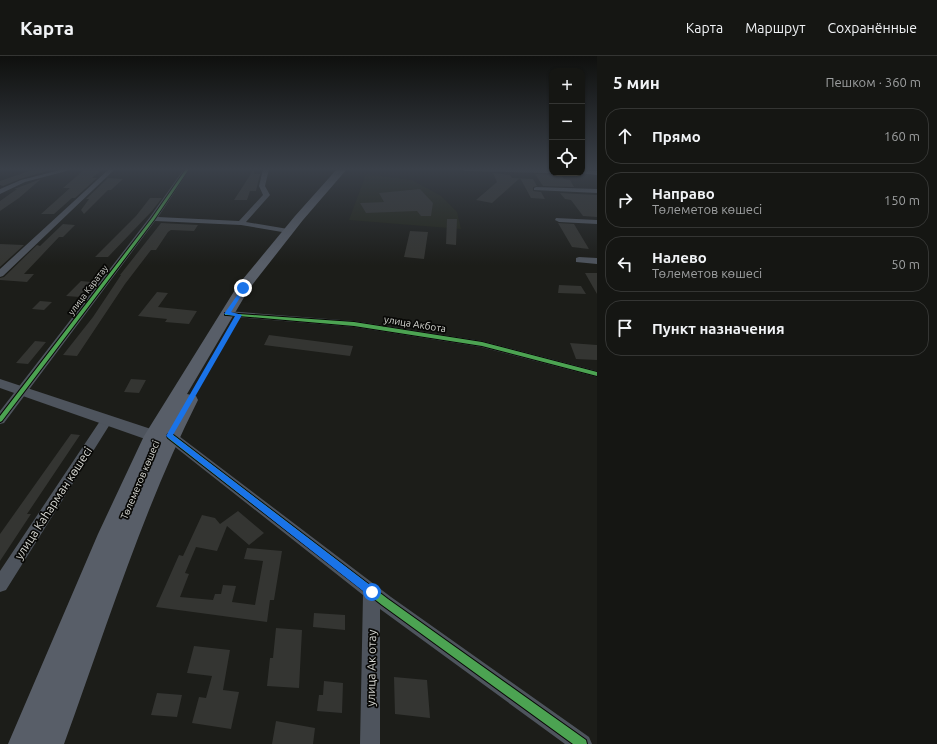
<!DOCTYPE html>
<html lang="ru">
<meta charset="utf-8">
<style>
:root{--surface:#151613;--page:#1e1f1c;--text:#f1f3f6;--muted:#9d9fa0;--line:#343533}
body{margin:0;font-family:Ubuntu,sans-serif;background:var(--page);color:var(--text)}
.controls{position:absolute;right:12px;top:12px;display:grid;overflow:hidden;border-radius:8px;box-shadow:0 1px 3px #0004}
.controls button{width:36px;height:36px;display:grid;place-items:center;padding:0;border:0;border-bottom:1px solid var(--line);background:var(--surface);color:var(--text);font:20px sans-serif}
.stop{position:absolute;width:12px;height:12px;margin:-9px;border:3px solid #1a73e8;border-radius:50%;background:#fff}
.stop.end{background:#1a73e8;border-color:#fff;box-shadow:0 1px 4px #0008}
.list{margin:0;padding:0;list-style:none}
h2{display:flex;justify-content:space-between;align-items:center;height:52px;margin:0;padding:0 16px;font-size:17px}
h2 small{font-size:13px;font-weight:400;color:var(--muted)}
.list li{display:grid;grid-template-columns:26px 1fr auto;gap:12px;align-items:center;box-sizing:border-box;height:56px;margin:0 8px 8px;padding:0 8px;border:1px solid var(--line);border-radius:16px}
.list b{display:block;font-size:15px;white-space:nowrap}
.list p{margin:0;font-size:13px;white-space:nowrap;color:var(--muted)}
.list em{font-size:13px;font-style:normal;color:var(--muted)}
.icon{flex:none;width:22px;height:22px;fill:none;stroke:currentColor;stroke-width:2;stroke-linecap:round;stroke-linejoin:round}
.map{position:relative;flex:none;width:597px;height:688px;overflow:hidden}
header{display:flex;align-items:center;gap:24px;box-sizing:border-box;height:56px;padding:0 20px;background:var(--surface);border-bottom:1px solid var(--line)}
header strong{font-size:19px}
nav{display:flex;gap:22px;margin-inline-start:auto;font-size:14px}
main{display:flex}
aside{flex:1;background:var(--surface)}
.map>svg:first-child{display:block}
</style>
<header>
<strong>Карта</strong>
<nav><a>Карта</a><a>Маршрут</a><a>Сохранённые</a></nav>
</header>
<main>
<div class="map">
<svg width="597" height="688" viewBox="0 0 597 688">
<rect width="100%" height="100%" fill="#1c1d19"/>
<path fill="#222519" d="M366,118l46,6 29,16 16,16 4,17 -112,-9z"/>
<path fill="#343532" d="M35,113h19l-34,10 -17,7 -3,-1v-4z
M85,113h18l-11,9h5l-22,20h-3l-18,16h-13l29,-26h-7z
M254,113v5h6l-4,17h-6l-3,9h-13z
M493,117l17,2 2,3 21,1 4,7 -4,1v4l8,1 4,7 -14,-1 -11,-20 -28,25 -16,-3 21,-18z
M535,118l26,1 3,4 6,1 4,7 -31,-1z
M108,122l15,1 -12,11h-3l-24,24 -3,-4 8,-11h-3z
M41,123l-22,19 -19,13v-10l17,-12h-3z
M420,133l13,14 -2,13h-10l-4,-5 -51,2 -6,-10 24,-1 -5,-9z
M560,137l37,2v22l-14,-1 -12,-16 -6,-1z
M150,142h12l-10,13 -44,46h-13l41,-41z
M447,163h10l-1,26 -10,-1z
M161,167l37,2 -4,6 -23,-1 -3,2 -12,18h-5l-26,34 -48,72 -14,-1 30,-38 28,-42h-1z
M558,167l16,1 15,25 -17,-2z
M63,168l12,1 -12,12h-4l-35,37h10l-7,8 -27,-2v-2l4,-1 33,-32 3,1z
M410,175l18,1 -4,27 -20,-2z
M0,188l24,1 -24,22z
M585,217h12v21z
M81,225l10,1 -11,15 -14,-1z
M559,229l22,1 5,8 -28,-1z
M157,236l11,1 -10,14 39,4 -8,13 -24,-2 2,-3 -29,-3z
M40,245l12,1 -8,8 -12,-1z
M269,279l84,11 -3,10 -86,-11z
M35,285l11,1 -18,22 -12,-1z
M570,287l27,2v15l-21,-1z
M131,323l15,1 -7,13 -15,-1z
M71,378l9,1 -53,79h4l-31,47v-27z
M238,455l26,22 -15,12 -22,-19 -10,25 -21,-4 -11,26 4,1 -9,23 33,3 2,-6h6l2,-9 13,1 -4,16 23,3 8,-44 -19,-2 3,-11 35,3 -8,49h-4l-3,22 -111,-15 23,-52 4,1 19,-41 13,3 5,6z
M314,557l31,2v15l-32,-3z
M276,572l26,2 -3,58 -32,-2 3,-28h3z
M194,590l36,4 -7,40 16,2 -8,37 -39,-6 7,-26 7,1 6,-22 -25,-3z
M394,621l33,3 3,38 -35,-4z
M324,625l19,2 -1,30 -25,-2 2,-16h4z
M157,637l25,2 -5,22 -26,-2z
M276,665l39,7 -2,16h-41z"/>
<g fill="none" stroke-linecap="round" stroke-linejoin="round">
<path fill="#4e545d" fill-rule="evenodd" d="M64,113h10l-49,13 -25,12v-5l21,-9z
M109,113h6l-112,107 -3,1v-8z
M184,113h6l-32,48 81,4 24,-26 -4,-9 4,-17h6l-4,17 5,9 -24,27 42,7 4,2 -4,2 -47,-8 -86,-4 -151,202 -4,1v-13l150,-194z
M461,113h91v4l-88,-2z
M582,114l15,1v4l-17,-2h2z
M536,131l61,2v4l-63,-3v-2z
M556,162l41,2v4l-38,-2 -4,-2z
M579,201l18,1v6l-21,-2v-4z
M227,255l127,10 128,20 115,30v6l-116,-30 -127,-20 -130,-11 -2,-2z
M106,361l4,1 2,3 -106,169 -6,2v-21l102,-153z
M170,376l5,1 216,164 198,140 3,7h-27l-185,-135v135h-20l3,-149 -198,-156 -1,-3 1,-3z"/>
<path fill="#4e545d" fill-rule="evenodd" d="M0,323l160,53 2,4 -2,4 -6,1 -6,-1 -148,-52z"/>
<path fill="#585e68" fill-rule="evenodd" d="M337,113h10l-44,51 -54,69 -62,105 9,2 2,4c-55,109 -92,229 -134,344h-56l90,-210 46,-98 94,-151 57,-69z"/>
<defs>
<path id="cycleway" d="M186,113h3l-35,51 -152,201 -2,1v-6l152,-198z
M225,257l129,9 128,20 115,30v4l-115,-30 -128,-20 -127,-11h-2z
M168,378h4l216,165 198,141 1,4h-14l-191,-139 -214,-167 -1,-2z"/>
</defs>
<use href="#cycleway" stroke="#080806" stroke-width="2"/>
<use href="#cycleway" fill="#4ca352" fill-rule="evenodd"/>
</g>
<linearGradient id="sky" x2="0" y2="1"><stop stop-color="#0f100e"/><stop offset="0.54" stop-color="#3a4049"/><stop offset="1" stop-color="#3a4049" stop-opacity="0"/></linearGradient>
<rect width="597" height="209" fill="url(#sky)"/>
<path fill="#1a73e8" d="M243,231l3,1 -15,24 11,3 -69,120 202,154v6h-7l-202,-159 69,-120 -11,-2z"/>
<g text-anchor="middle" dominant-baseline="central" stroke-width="3.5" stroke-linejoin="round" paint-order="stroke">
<g font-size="9" fill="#d6d7d2" stroke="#080806">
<text transform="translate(88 234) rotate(-53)">улица Каратау</text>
</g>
<g font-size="10" fill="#d6d7d2" stroke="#080806">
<text transform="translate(415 268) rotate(9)">улица Акбота</text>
<text transform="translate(140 424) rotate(-67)">Төлеметов көшесі</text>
</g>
<g font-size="12" fill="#d6d7d2" stroke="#080806">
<text transform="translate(53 447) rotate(-57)">улица Каһарман көшесі</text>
<text transform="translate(371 612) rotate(-89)">улица Ак отау</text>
</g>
</g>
</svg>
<div class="controls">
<button>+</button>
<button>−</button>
<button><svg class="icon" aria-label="locate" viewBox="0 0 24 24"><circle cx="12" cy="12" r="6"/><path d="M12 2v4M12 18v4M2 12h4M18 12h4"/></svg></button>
</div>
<div class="stop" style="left:372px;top:536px"></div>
<div class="stop end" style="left:243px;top:232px"></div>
</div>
<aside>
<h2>5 мин<small>Пешком · 360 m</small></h2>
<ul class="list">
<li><svg class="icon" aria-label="ahead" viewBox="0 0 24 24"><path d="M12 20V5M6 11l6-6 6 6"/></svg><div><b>Прямо</b></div><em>160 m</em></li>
<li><svg class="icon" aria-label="right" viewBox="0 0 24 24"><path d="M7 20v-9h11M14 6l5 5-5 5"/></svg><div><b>Направо</b><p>Төлеметов көшесі</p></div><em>150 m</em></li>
<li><svg class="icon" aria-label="left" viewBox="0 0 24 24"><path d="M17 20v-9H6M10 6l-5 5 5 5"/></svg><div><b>Налево</b><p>Төлеметов көшесі</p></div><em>50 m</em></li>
<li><svg class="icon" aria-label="arrive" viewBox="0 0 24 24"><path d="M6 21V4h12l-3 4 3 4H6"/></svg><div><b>Пункт назначения</b></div></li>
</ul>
</aside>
</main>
